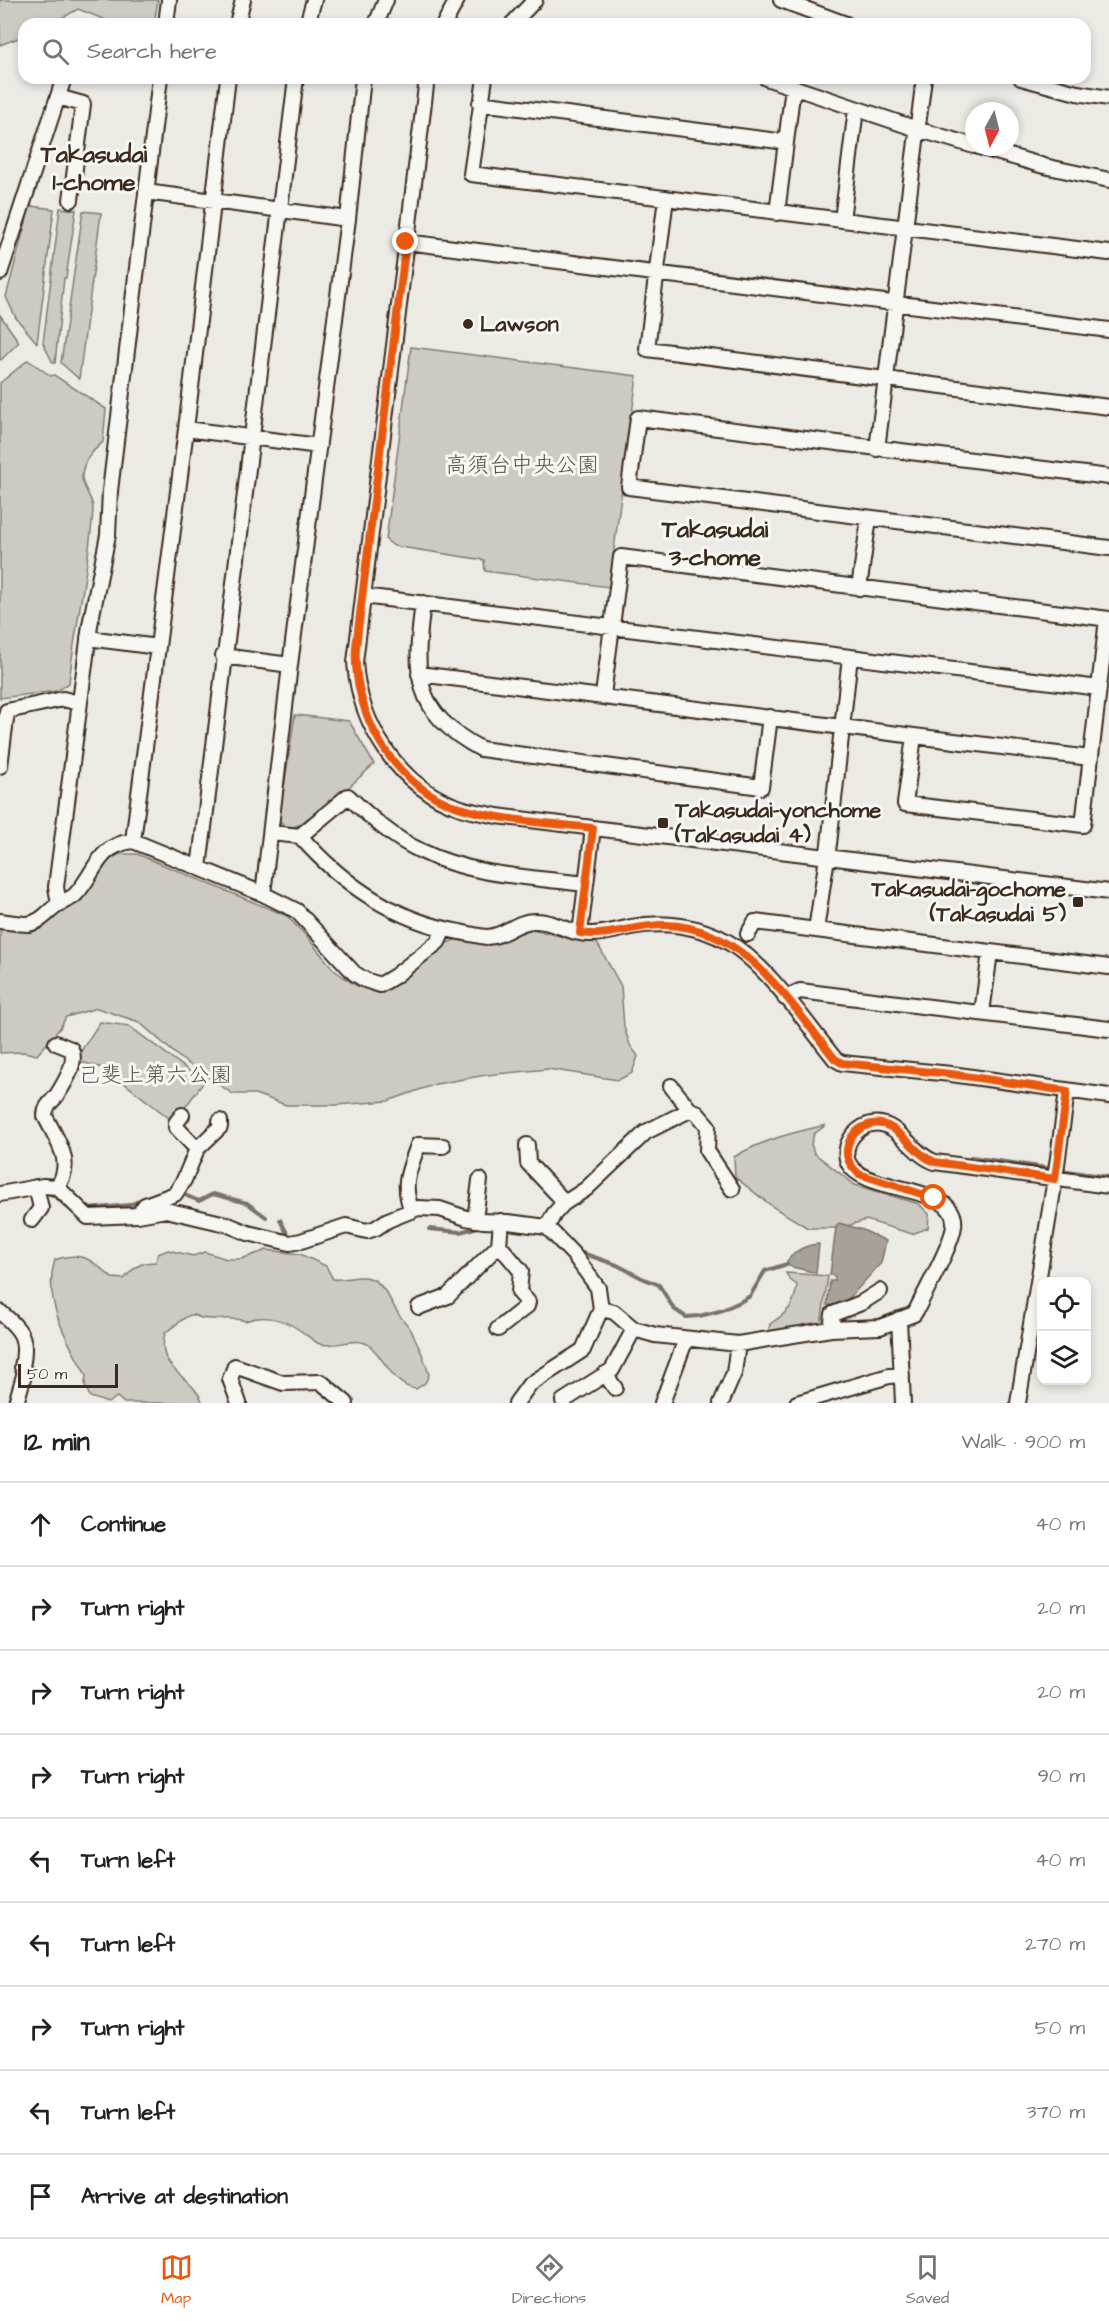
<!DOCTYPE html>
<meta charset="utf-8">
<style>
:root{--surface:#fff;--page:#f6f6f6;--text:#222;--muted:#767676;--line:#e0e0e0;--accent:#ea580c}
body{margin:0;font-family:"Architects Daughter","Klee One",sans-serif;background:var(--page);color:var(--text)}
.controls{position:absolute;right:18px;bottom:18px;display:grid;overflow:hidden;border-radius:12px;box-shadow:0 3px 9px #0003}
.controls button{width:54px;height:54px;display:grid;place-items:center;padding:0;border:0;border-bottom:2px solid var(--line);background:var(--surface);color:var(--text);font:30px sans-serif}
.compass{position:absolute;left:965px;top:102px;width:54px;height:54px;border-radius:50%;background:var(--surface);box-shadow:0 3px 9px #0003;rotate:187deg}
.scale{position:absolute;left:18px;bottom:15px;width:100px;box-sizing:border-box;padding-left:6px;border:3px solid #3b2a1e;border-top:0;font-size:16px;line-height:21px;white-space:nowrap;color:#3b2a1e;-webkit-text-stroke:4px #f6f6f2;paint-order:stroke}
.stop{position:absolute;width:18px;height:18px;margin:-14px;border:4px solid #ea580c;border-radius:50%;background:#fff}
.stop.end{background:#ea580c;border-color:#fff;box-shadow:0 2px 6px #0008}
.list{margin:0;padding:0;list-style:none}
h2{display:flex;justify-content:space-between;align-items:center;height:78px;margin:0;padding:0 24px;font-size:26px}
h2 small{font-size:20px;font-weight:400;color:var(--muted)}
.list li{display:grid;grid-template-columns:39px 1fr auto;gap:18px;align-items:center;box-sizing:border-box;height:84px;padding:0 24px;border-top:2px solid var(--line)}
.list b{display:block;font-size:22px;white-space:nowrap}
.list em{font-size:20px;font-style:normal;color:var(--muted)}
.icon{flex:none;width:33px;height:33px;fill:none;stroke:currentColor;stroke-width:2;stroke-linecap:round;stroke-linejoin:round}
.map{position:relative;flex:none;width:1109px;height:1403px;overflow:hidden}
.search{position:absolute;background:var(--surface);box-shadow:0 3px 9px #0003;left:18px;right:18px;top:18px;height:66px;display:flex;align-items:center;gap:15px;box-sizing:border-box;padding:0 21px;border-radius:18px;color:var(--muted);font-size:22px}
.sheet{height:834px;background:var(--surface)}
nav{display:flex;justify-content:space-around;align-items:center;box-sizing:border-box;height:84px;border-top:2px solid var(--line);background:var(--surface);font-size:16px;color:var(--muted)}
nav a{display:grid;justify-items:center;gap:3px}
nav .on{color:var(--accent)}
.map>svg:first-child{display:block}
</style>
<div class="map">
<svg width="1109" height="1403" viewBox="0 0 1109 1403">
<rect width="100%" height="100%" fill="#ebeae5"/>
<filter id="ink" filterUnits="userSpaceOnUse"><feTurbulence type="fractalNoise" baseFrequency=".0167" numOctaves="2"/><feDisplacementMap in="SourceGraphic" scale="12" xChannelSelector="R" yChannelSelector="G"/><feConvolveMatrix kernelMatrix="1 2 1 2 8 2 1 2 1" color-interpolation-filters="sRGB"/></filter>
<g filter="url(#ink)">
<path fill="#cdcac4" stroke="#847a71" stroke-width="1.5" d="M0,0h158l-4,24h-38l-38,-15 -27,15h-27v12l-24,9z
M30,206l24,3 -17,134 -21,-25 -10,-21z
M60,208l16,2 -10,68h-2l-9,85h-2l-10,-20z
M83,211l18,2 -22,166 -18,-16z
M0,315l19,27 -18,18 -1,-1z
M411,347l226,29 -28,211 -124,-16 -1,-11 -90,-14 -8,-6z
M28,360l23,16 3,-1 52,34 -3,33c-11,10 -20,18 -21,34 -1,11 12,22 11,34 -4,58 -18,115 -24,173l-12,8 -57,7v-315z
M295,715l54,6 25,43 -25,23 -50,38 -6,2 -8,-1 -6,-6z
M120,854h17l150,62 20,21 27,33 21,15 24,8 68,-50 8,-3 36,4 40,-15 45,11 21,3 24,43 3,41 6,18 8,11 -6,17 -14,7 -70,-11 -62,6 -50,9 -48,17 -52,4h-50l-31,-11h-22l-53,-36 -41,-36 -42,-14 -31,9 -6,11 -23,27 -13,-3 -24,1v-126l34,4 41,-27 17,-20 15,-23z
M100,1022l29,4 75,56 -30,40 -68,-53 -28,-8 1,-7z
M826,1125l-12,9 -3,10 3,9 41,32 64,19 10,10 -1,14 -16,6 -46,-14 -26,8h-32l-35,-21 -38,-30 -1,-20c28,-17 61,-25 92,-32z
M168,1250l25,6 12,-4 22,7h14l26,-9 33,4 26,12 7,13c12,2 29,-6 41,1 11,7 17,22 24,33 4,7 11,12 14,19 7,14 13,27 17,43l-4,8 -9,6c-23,-3 -30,-29 -46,-43 -13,-11 -34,2 -50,-2 -6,-2 -13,-9 -19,-13 -17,-12 -37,-17 -56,-10 -14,-5 -28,0 -43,-3 -6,-1 -8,-5 -14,-2 -3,1 -19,14 -23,17 -10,38 27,41 38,70h-79l-7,-6 -9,6 -18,-6 -5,-12 1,-10c-19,-34 -44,-76 -31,-115 28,-10 38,1 57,18l12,1c10,-12 16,-17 32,-17l2,-8z
M786,1273l42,3 -7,49 -53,10 2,-11c18,-12 24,-17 27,-39l-7,-5z"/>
<path fill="#a8a198" stroke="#7c7167" stroke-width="1.5" d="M839,1223l24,7 23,11 -5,22 -36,40 -6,3 -12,-1 3,-24h5v-5l-5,-1 6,-48z
M819,1244l-3,29 -28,-7 -1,-5c9,-11 18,-16 32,-17z"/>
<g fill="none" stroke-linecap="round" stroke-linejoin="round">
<path stroke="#7c7167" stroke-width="4" d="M971,1157l138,20
M45,1192c18,5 18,17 30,19
M180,1193l19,8 14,-7 34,9 19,14
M89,1209l40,-4 17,-7
M280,1220l9,17
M429,1229l31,3 22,-6
M582,1253l35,12 25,13 17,7 15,24 12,8 13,-1 21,-5 20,-9 10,-6 15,-25 22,-7"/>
<defs>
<path id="minor" d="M781,0l65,24
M166,24l3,-24
M237,24l6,-24
M307,24l7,-24
M376,24l10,-24
M444,24l13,-24
M512,24l23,-24
M427,78l-72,584c4,62 44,126 106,146 11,4 24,5 36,8l612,76
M485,78l-14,96 638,79
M766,78l151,51 57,17
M1021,78l56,15 32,5
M58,97l25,7 -12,96
M480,103l306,39
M979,147l65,19 65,14
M146,192l202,27
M666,198l-19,151 462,58
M777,213l16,-126
M842,220l14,-111
M406,242l703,88
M0,273l64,-195
M186,429l133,17
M877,449l47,-371
M1109,477l-471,-59 -9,69 480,61
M859,588l10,-70
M363,596l736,92
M423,603c-9,70 -11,109 58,146l280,38 9,-70
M88,638l70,9
M223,656l67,9
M850,657l-21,187 -13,86 293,37
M419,674l671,84
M603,695l18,-138 488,62
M914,736l-9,68 178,21 24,-206
M0,766l7,-55 56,-12 16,4
M271,833l29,3c42,48 96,85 160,96 9,2 18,4 27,5 17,0 29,-16 47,-16 20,-1 37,14 57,13 13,0 27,-4 40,-7 32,-6 68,-2 97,15 40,24 77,80 107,117l7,4 109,11 158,22
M300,836l48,-40c22,21 45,42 73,55 51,25 110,26 165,33
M133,841l53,-412 42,-351
M199,868l97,-790
M263,894l27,-229 58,-446 15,-141
M59,904l-3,-17 34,-262 18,-90 2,-44 50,-413
M0,921c9,1 19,3 28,3 14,-2 20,-13 31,-20 5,-4 11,-4 16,-9 21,-22 22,-50 58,-54l130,53 34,17 57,62 11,7 15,5 15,-9 43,-34 6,-13
M580,933l13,-105
M748,934l7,-12 61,8
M785,998l15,-7 309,38
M982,1013l8,-61
M56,1043l15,6c7,13 -7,35 -14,46 -6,8 -12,11 -12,21 12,25 30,46 12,71
M671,1086l19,24 6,2 12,14 -1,25 25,38
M182,1115l-6,8v4l21,22
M527,1145l1,18 31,33 4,8
M0,1194l43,-8 14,1 31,30 50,-2 28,-5 60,14 22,9 42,10 11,-2 45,-15 21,5 9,-3 12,-8 30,-12 22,1 26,9 17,3 25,1 39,5 27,28 24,33 3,21 13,3 20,17 21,6 83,9 93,-15 49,-2 34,-13 3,-5c9,-19 35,-64 37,-83 6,-50 -123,-26 -106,-82 3,-7 8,-13 15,-17 32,-16 46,27 72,35l174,24
M412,1211c-11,-27 -3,-40 6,-66l25,1
M138,1215l7,-10 30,-11 9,-14 13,-31 23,-22v-6
M32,1220l9,-12 -5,-21
M475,1220l5,-40
M547,1227l7,-13 9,-10 23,-15 60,-57 44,-22
M419,1307l29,-11 51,-51 2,-24
M0,1312c22,18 28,26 22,55l3,5 -9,31
M899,1319l4,84
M498,1329l29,-23 1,-4 -9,-10 2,-21 -22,-26
M831,1329l2,-15 28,-11 19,-12
M605,1374l10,14
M563,1401l49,-31 22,-41
M239,1403l-9,-24 5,-13 48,17 38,-1 25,21
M516,1403l13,-18 54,-35 18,-41
M662,1403l24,-64
M721,1403l13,-30 4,-29
M797,1403l92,-27 13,-1
M1018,1403l37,-224 12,-88"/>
</defs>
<use href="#minor" stroke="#3b2a1e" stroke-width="18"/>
<use href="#minor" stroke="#f6f6f2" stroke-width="14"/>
</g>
</g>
<g fill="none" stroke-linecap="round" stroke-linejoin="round" filter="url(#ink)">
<path stroke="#ea580c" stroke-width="8" d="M406,242l-50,405c-4,67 38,141 105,161 42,13 89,15 132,20l-13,105c28,5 58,-9 86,-8 80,2 124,79 169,134l7,4 109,11 116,17 -12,88 -120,-17c-26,-9 -40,-51 -72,-35 -9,5 -15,13 -16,23 -1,11 5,17 12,24l75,24"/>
</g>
<g fill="#3b2a1e" stroke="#f6f6f2" stroke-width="2">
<circle cx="468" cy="324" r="6"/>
<rect x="657" y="817" width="12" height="12" rx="3"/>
<rect x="1072" y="896" width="12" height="12" rx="3"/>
</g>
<g text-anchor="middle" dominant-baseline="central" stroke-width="6" stroke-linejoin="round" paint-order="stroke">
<g font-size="22" font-weight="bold" fill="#3b2a1e" stroke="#f6f6f2" text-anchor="start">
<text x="480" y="324">Lawson</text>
<text x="675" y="810">Takasudai-yonchome<tspan x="675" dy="25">(Takasudai 4)</tspan></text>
<text x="1066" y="889" text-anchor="end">Takasudai-gochome<tspan x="1066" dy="25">(Takasudai 5)</tspan></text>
</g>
<g font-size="22" fill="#605248" stroke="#f6f6f2">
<text x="522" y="465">高須台中央公園</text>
<text x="155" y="1075">己斐上第六公園</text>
</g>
<g font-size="24" font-weight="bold" fill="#3b2a1e" stroke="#f6f6f2">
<text x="94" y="155">Takasudai<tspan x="94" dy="28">1-chome</tspan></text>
<text x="715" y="530">Takasudai<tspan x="715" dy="28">3-chome</tspan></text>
</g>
</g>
</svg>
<div class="controls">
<button><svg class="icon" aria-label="locate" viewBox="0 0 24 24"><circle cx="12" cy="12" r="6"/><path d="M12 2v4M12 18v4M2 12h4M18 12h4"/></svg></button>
<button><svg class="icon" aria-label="layers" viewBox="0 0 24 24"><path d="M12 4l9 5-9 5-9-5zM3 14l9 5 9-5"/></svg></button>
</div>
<svg class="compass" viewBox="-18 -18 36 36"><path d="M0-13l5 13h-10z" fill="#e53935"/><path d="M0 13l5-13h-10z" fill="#767676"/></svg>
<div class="scale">50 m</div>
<div class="stop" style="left:934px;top:1198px"></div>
<div class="stop end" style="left:406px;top:242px"></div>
<div class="search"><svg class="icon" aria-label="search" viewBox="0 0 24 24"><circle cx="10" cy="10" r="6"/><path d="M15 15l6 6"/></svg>Search here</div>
</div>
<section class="sheet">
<h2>12 min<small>Walk · 900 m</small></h2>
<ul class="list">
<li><svg class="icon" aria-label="ahead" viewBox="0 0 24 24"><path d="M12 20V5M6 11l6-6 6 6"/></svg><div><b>Continue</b></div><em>40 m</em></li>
<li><svg class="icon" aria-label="right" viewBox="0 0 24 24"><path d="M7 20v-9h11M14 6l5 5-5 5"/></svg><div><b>Turn right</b></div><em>20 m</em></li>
<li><svg class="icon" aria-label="right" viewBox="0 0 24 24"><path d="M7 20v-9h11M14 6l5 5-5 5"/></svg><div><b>Turn right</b></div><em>20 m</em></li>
<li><svg class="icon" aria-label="right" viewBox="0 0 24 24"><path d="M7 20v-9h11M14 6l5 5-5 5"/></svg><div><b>Turn right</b></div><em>90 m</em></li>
<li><svg class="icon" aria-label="left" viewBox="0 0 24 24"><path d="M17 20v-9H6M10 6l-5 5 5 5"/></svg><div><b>Turn left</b></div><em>40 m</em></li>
<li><svg class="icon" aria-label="left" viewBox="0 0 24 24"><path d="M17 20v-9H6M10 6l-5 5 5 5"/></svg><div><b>Turn left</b></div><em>270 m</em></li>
<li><svg class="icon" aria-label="right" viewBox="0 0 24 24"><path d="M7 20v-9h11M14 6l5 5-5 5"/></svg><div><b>Turn right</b></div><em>50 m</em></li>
<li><svg class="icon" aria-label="left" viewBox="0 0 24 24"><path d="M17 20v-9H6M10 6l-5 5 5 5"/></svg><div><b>Turn left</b></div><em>370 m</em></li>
<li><svg class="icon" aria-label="arrive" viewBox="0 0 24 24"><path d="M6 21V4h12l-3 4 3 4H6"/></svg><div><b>Arrive at destination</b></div></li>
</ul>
</section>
<nav>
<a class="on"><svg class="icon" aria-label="map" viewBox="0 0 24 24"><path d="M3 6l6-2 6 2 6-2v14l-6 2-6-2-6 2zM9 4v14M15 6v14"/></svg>Map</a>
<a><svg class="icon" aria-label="directions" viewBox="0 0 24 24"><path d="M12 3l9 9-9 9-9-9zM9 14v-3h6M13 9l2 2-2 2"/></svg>Directions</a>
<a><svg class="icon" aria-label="saved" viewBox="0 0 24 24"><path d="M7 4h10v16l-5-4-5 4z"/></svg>Saved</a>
</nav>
